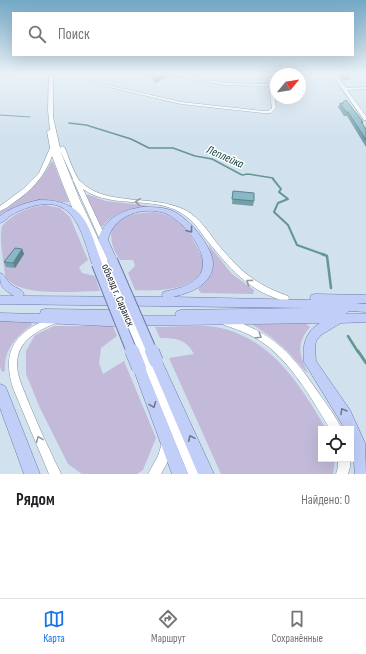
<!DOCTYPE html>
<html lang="ru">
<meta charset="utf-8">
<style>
:root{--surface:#fff;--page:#f6f6f6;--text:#202124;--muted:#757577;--line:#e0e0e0;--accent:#1a73e8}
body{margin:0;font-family:"Sofia Sans Condensed",sans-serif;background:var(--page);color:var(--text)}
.controls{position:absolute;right:12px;bottom:12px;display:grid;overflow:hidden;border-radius:0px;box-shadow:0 4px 16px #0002}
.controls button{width:36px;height:36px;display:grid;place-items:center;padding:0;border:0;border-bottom:1px solid var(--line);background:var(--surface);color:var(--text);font:20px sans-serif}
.compass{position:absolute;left:270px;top:68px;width:36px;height:36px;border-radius:50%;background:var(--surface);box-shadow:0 4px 16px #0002;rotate:60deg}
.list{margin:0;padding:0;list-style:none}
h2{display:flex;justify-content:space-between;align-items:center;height:52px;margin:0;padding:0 16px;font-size:17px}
h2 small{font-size:13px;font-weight:400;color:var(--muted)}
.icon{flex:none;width:22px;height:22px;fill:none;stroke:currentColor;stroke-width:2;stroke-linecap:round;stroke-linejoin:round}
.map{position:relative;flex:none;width:366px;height:474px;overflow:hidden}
.search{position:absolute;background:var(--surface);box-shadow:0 4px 16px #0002;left:12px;right:12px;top:12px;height:44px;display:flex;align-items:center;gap:10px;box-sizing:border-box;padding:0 14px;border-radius:0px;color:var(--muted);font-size:15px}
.sheet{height:124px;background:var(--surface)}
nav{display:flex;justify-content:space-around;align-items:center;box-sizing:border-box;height:56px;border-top:1px solid var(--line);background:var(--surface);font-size:11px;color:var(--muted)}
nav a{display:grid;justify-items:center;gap:2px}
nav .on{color:var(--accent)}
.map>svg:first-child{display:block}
</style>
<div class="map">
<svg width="366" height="474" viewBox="0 0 366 474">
<rect width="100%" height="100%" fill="#d1e1ee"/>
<path fill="#c3bad9" d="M51,162h2l16,40c-6,1 -10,-1 -16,-2 -19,0 -37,4 -53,15v-3c20,-14 40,-27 51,-50z
M86,195h3l17,6 44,5c-18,2 -35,5 -47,20h-3z
M45,205l15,3 10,9 18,43 -9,7 3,6 13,3 5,15c-21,0 -82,7 -94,-14 -2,-4 -2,-13 -3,-18 -2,-12 -3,-22 -1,-33 13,-14 25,-18 43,-21z
M154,212c5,1 11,2 15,4 18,8 30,32 36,50 -3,4 -6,9 -9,12 -15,13 -43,13 -61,12l-7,-17 7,-7 -2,-6h-13c-3,-5 -7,-11 -8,-17 -6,-27 23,-30 42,-31z
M208,244l24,30 22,16 -1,4 -52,-1 -3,-4c18,-15 18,-23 10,-45z
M0,321l31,2 1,2c-17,12 -28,25 -27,46l-3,1 -2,-5z
M305,323l5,4c-14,16 -11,28 -2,46l-3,-2c-18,-21 -30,-33 -54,-47z
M54,326h59l4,10 -16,12 -2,15 4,11 21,-13 32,77 -13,32 -6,4h-55l-14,-10 -28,-56 -14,-34v-23l9,-16z
M155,327c18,0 44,-3 61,0 54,10 84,57 110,102h-5v30h14l-2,15h-112l-52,-116 25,-4c-8,-15 -18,-16 -34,-16z"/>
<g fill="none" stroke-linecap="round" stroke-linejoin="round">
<path stroke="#649791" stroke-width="1" d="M0,115l30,2"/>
<path stroke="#649791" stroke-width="1.5" d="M69,123l17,2 45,14 18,9h24l22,8 17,3 30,16 6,-1 25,4 1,2"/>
<path stroke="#649791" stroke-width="2" d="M273,179l8,10 -2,3 9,7 -10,4 -4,9 14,13 9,20 28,10"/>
<path stroke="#649791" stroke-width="2.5" d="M322,254l5,2 4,32
M348,336l10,16"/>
<path stroke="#649791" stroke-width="3" d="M358,351l8,12"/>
<defs>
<path id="minor" d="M49,73h4v44l7,31 2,-2 3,2c3,8 10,28 15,33 26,27 74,12 107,30 12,7 21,20 29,31 23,28 38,42 72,54l1,2 -1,2c-5,2 -10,-1 -15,-3 -30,-11 -48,-35 -68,-59 -5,-7 -10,-15 -18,-21 -29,-24 -73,-6 -104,-28l24,51 -2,2h-4l-27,-60 -2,-2 1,-1 -13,-29 19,48 30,64 -1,2h-6l-21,-46 -2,1 -3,-2 -13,-32 -11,-29c-7,20 -21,35 -39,47 -4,3 -8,6 -13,8v-5l23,-17 16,-16 11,-25 -3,-17 3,-1 -2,-20z
M163,73h8l53,10 45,1 -2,-11h4l5,35 -5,5h-8l-82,-9 -93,-22 2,-1 91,21 82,9h5l4,-3 -3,-22 -45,-1z
M331,73h4l11,15 20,-1v2l-19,1 19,26v4h-2z
M56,316l3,2 1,2 -1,2c-16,6 -37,15 -41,34 -4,16 5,31 10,45 8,19 16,38 25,56 2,6 6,11 8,17h-12l-36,-86c-13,-41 6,-59 43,-72z
M227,318c47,15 66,37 93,77 8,11 16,22 22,34h-12c-17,-28 -35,-60 -60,-81 -13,-11 -30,-18 -46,-23l-1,-3 1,-3z
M148,360l3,1 2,3 47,110h-12l-45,-110 2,-3z
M167,438l4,2c4,10 -5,25 -10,34h-13l10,-18 5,-16z
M338,459h12v8l-2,7h-12l2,-7z"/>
<path id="major" d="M39,200c47,-1 50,28 63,64l-2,2h-6l-2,-2c-11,-32 -17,-71 -62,-57 -7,2 -14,5 -20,9 -3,3 -6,6 -10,7v-7c12,-9 25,-13 39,-16z
M143,207c10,0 21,0 30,4 16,7 40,36 40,53 0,7 -4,15 -9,19 -8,8 -20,11 -31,14l138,3 -1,-2 1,-3 4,-1 51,1v8h-11l11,1v8l-17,-1 -3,3h20v8l-25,1 -20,12 -5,6 -1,6 1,14 34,49 15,33 1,31h-11c-1,-15 -4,-30 -4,-45h-6l-41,-67c-2,-16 1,-30 16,-39l-213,3 -107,-5v-8l40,1 1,-4 4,-1 77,1 4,1 2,3 -2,2h50l-1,-2 2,-3 4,-1 125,-2 -306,-4v-8h14c-12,-8 -14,-8 -14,-23 6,2 6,7 10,10 4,5 11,5 14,11l-1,2 140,1 -1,-2 1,-3c12,-3 25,-5 34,-14 19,-18 -12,-56 -30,-64 -23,-9 -54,1 -59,26l9,20 -2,2h-6l-11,-22c6,-22 24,-30 45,-33z
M156,356l4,1 54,117h-16l-48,-113 2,-4z
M139,362l4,2 2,4 43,106h-16l-39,-106 2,-4z
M0,384l5,2 2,4 33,84h-16l-24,-66z"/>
</defs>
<use href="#minor" stroke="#82919d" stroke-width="1"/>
<use href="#major" stroke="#6c7cac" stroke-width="1"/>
<use href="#minor" fill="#fff" fill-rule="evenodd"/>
<use href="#major" fill="#c1cef8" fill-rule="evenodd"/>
<defs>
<path id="minor-bridge-far1" d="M105,262l38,90"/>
<path id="minor-bridge" d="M142,351l6,13"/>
<path id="major-bridge-far1" d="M112,260l40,92
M97,264l35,88"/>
<path id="major-bridge" d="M132,351l7,17
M152,351l4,10"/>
</defs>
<use href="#minor-bridge-far1" stroke="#82919d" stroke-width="10" stroke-linecap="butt"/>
<use href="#minor-bridge" stroke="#82919d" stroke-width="12" stroke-linecap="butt"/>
<use href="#major-bridge-far1" stroke="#6c7cac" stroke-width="12" stroke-linecap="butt"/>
<use href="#major-bridge" stroke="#6c7cac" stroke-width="15" stroke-linecap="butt"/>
<use href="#minor-bridge-far1" stroke="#fff" stroke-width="8"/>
<use href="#minor-bridge" stroke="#fff" stroke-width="10"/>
<use href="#major-bridge-far1" stroke="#c1cef8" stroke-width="10"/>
<use href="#major-bridge" stroke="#c1cef8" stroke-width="14"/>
</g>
<path fill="#739fa9" d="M149,73h19v3l-13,7z
M337,73h15l-1,1h-2l2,2 -1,4h-8z
M343,102l20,20 -1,2 4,5v18l-19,-31h-3l-6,-9 2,-4 2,1z
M233,191l21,10 -1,5 -21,-2z
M22,249l2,5 -9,14 -9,-1 -2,-5z"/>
<path fill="#5e828a" d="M167,73h1v3l-13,7v-4z
M22,249l2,5 -9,14 -2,-5z"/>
<path fill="#86b9c5" stroke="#5e828a" d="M151,73h16l-12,6z
M340,73h7l4,3h-8z
M346,100l17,22h-2l5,7v11l-18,-28h-2l-6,-9 3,1v-2z
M233,191l21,2v8l-22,-2z
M15,248l7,1 -9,14 -9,-1z"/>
<defs><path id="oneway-chevron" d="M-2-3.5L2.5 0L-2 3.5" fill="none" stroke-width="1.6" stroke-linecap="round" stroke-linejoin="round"/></defs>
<g stroke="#989b9d">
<use href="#oneway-chevron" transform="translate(138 202) rotate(-175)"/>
<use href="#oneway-chevron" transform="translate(249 282) rotate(-144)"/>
<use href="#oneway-chevron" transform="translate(259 336) rotate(32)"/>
<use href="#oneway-chevron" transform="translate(39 439) rotate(-112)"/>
</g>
<g stroke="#6e788f">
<use href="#oneway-chevron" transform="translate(190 230) rotate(52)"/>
<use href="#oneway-chevron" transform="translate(153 405) rotate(69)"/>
<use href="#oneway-chevron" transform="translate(343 411) rotate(-121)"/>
<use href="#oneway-chevron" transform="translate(191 438) rotate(-114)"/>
</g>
<linearGradient id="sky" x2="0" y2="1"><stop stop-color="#73a8c5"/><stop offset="0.53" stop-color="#eaf2f7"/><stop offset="1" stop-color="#eaf2f7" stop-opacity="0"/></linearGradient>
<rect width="366" height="139" fill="url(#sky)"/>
<g text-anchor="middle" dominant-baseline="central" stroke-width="3" stroke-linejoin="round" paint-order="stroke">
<g font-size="11" fill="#1b2126" stroke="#fff">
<text transform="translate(118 295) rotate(67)">объезд г. Саранск</text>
</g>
<g font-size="12" font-style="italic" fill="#0c3e39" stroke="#fff">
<text transform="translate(225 157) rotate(24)">Леплейка</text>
</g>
</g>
</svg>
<div class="controls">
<button><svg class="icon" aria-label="locate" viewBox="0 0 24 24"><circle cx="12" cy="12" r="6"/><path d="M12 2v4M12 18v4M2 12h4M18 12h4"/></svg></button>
</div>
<svg class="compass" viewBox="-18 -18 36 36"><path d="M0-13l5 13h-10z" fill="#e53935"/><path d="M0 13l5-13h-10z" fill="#757577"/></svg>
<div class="search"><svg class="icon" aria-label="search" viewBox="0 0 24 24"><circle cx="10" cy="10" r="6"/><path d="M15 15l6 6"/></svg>Поиск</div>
</div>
<section class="sheet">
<h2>Рядом<small>Найдено: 0</small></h2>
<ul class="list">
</ul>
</section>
<nav>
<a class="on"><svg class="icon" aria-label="map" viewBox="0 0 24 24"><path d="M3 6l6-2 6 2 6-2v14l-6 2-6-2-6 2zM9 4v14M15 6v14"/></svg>Карта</a>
<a><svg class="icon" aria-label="directions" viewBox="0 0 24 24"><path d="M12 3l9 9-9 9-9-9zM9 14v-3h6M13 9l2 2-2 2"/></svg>Маршрут</a>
<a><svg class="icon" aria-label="saved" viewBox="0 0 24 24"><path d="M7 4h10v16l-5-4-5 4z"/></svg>Сохранённые</a>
</nav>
